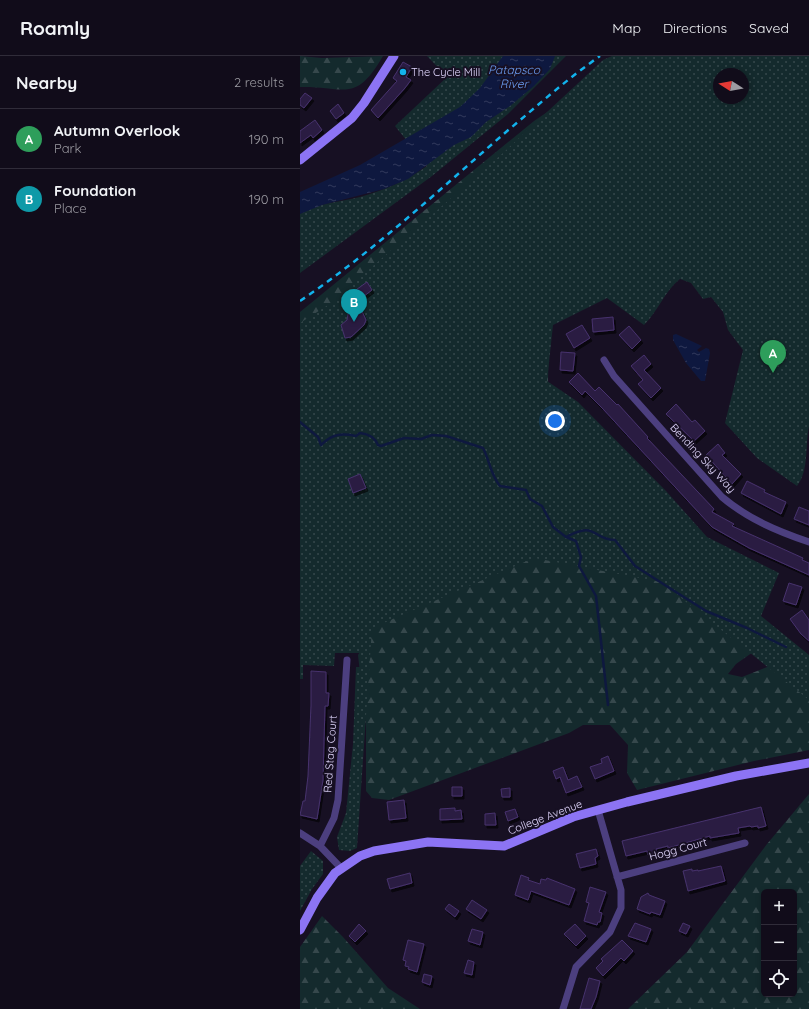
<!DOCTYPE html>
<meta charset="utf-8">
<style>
:root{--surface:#110c1a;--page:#1e1a27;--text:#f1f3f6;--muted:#9c9ba2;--line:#302c39;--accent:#12b2ec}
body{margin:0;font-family:Quicksand,sans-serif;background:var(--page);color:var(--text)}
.controls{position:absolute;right:12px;bottom:12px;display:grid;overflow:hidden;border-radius:6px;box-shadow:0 2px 6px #0003}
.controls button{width:36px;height:36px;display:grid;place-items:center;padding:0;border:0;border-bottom:1px solid var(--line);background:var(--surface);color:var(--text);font:20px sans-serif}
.compass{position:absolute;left:413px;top:12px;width:36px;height:36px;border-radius:50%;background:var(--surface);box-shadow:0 2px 6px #0003;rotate:281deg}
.you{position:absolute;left:255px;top:365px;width:14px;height:14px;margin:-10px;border:3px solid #fff;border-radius:50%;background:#1a73e8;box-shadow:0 0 0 6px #1a73e833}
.badge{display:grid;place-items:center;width:26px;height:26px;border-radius:50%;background:var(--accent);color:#fff;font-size:13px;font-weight:700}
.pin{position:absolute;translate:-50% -33px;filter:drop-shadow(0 1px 2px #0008)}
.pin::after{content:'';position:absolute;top:21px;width:14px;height:12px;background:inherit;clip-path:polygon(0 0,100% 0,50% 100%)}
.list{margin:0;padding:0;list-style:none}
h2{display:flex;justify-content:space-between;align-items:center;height:52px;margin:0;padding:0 16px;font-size:17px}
h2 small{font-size:13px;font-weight:400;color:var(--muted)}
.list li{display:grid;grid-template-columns:26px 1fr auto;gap:12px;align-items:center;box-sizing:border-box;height:60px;padding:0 16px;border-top:1px solid var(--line)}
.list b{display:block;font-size:15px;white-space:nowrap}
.list p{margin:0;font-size:13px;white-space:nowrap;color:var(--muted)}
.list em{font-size:13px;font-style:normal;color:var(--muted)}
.icon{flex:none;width:22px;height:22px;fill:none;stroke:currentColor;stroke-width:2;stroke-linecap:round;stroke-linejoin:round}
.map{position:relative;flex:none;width:509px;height:953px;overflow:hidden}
header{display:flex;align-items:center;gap:24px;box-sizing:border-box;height:56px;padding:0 20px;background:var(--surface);border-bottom:1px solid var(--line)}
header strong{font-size:19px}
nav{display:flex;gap:22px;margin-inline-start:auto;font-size:14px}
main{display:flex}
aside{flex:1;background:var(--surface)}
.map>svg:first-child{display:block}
</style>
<header>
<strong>Roamly</strong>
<nav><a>Map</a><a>Directions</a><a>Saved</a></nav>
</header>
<main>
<aside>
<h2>Nearby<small>2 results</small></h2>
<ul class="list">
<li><span class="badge" style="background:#2e9e5b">A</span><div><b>Autumn Overlook</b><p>Park</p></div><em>190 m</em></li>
<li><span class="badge" style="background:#0f9aa8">B</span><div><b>Foundation</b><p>Place</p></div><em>190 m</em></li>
</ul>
</aside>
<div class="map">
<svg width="509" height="953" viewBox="0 0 509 953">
<defs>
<pattern id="forest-firs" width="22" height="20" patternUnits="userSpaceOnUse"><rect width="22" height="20" fill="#142a2d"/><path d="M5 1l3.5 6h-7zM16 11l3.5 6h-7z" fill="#36484c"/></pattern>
<pattern id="park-dots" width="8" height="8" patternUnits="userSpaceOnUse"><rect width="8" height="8" fill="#142a2d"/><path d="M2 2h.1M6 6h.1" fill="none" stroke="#36484c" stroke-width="1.8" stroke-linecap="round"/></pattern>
<pattern id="water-ripples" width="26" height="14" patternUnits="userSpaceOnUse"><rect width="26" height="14" fill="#0e183f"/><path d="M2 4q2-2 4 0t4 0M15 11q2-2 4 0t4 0" fill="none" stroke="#31395c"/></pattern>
<filter id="shadow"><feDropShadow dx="2" dy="3" stdDeviation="0" flood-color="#0009"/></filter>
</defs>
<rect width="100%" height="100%" fill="#171023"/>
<path fill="url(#forest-firs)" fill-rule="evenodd" d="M0,0l22,2 61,-2c-28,48 -37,30 -83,31z
M330,0h179l-20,223 -124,-1 -100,32 -16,18 -1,56 208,266 -20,14 -8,10 14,3 38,-15 29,6v82l-55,11 -117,29 -10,-17 1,-28 -18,-20h-27l-14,8 -180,67 -17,-2 -6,-7v-65l-8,-71 6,-10 -64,11v-344l234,-191zM419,18h24v24h-24z
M509,738v215h-181l59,-57 80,-108zM464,836h30v102h-30z
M22,860l21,21 45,51 32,21h-120v-62z"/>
<path fill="url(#park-dots)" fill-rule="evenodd" d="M127,0h139l-58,58 -76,62 -132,97v-59c17,-11 40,-12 60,-17 25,-7 46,-16 67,-31l-32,-40 52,-49z
M312,0h197v370c-4,20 0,45 -12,60l-40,-28 -32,-35 18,-73 -15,-20 -5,-18 -12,-15 -8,2 -12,-16 -11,-4c-16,13 -21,31 -36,46l-37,-27 -54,27 -6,56 31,21 88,89 41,46 72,36 -18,43 48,39v45l-148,-118 -127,-24 -162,70 -15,220 -7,3 -11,-1 -2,-13 9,-24 7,-69 3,-77h5v-14h-26l-1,13 -31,-1v14h-3v-356l28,-18 175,-152 100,-93zM419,18h24v24h-24z
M11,795l12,10v13l-11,15 -12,22v-45z"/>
<path fill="url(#water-ripples)" d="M203,0h52l-5,13 -16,17 -24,20 -24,16 -15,15 -17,8 -46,34 -24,10 -62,16 -22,9v-22l60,-27 100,-58 20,-19z
M376,278l26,12 -5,4 2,2 7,-4 3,1 1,4 -5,28h-4l-15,-18 -13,-23v-5z"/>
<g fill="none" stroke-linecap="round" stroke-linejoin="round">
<path stroke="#0e183f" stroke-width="2.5" d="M0,366l18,15 3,8c11,-11 20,-12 35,-9l4,-3c8,1 15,4 18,12l3,1 23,-8 17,1 11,-4 14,1 37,12c7,13 7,26 17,38l26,4 4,9 12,7 11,21 13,10 10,4 5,16 -2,9 17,30 12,109
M266,481c31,-17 26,3 49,3l20,26 33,21 38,24 41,17 39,19"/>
</g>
<path fill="#2b1e43" stroke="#47326d" filter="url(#shadow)" d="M103,6l9,5 -6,10 5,3 -6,8 -27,30 -7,-8 26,-29 -4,-3z
M5,37l7,5 -8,10 -4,-3v-6z
M38,48l6,9 -8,6 -6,-8z
M15,64l7,10 -9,8 -2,-3 -11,8v-12z
M67,226l5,8 -13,10 -6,-8z
M61,253l5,11 -2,5 -13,12 -6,1 -4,-13 6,-5 1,-6z
M313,261l1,13 -21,2 -1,-13z
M282,269l8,13 -16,10 -8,-14z
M329,270l12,14 -9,9 -13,-14z
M261,296l14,1 -2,18 -13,-1z
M344,299l7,9 -7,6 17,18 -10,10 -13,-14 5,-4 -12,-14z
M278,317l17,18 4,-4 18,18 1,-1 30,33 -1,1 67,71 -2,3 22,12 -2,2 71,32 -1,2 7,3v12l-60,-27 -37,-21 -109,-118 -18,-18 -3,4 -13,-13z
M376,348l16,18 3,-2 10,11 -11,10 -28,-27z
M418,388l7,9 -3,2 19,19 -9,10 -26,-29z
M60,418l6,14 -13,5 -5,-14z
M447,425l18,9 -1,2 22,10 -5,12 -40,-21z
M499,451l10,4v14l-15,-6z
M489,527l13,4 -6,18 -13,-4z
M502,554l7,10v21l-8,-7 -11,-15z
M11,615l15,1v21h3l-1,13h-3l-2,74 -6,39 -17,-4 3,-14h2l3,-25 3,-71z
M308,700l6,15 -19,8 -5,-12 12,-4 -1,-4z
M263,711l5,13 9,-4 5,11 -16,6 -6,-16 -4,2 -3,-8z
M152,731h10v9h-10z
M210,732v9h-8l-1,-8z
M104,744l2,18 -17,2 -2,-18z
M461,751l5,19 -8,2v-2l-7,1 -1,-1 -12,2 1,5 -29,5v-2l-42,12v-2l-12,3 1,4 -9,2 -1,-4 -21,5 -4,-15z
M155,752v3l6,-1 1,9 -22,1v-11z
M215,753l3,8 -10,4 -3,-9z
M195,757l1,12h-11v-11z
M296,793l2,7 -3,2 1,6 -16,4 -4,-14z
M421,810l4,15 -37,10 -5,-20 9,-2v2l6,-1v1z
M110,817l2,10 -22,6 -3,-10z
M221,819l8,3 -1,2 12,4 1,-5 5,1 1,-2 28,11 -6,16 -38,-14 -3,9 -13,-5z
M290,831l16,5 -7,20 3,1 -2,9h-2l-1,3 -13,-4 5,-18 -3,-1z
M348,837l1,2 16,6 -5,14 -9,-3 -1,2 -13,-5 4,-12z
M172,844l15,10 -6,9 -15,-10z
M149,848l10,7 -4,6 -10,-8z
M335,867l16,6 -5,13 -18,-6z
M383,867l7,3 -4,8 -7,-3z
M59,868l7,7 -11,11 -6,-6z
M275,868l11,12 -10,10 -12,-12z
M172,873l11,3 -3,13 -12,-4z
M108,884l16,4 -7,28 -9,-3 1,-2 -4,-1 1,-5 -3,-1z
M322,884l11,11 -9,10 -3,-3 -18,18 -7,-8 7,-7 -2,-2z
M168,904l6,2 -2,13 -8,-2z
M124,918l8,2 -2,9 -8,-3z
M289,922l11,3 -4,16 -5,12h-11z"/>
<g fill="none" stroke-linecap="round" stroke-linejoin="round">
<path stroke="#4c3f7f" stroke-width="7" d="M304,304l10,16 108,121c26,22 55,34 87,45
M0,777l20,13 21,22
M20,790l14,-28 4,-18 9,-140
M317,821l128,-34
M263,953l13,-42 34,-35 11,-24v-18l-23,-80"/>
<path stroke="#8c74f4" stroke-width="9" d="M0,104l52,-42 12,-15 30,-47
M0,874l17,-32 18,-25 25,-17 14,-5 54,-9 76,4 69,-29 54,-15 109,-26 73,-13"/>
<path stroke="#12b2ec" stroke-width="2.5" stroke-dasharray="6 5" stroke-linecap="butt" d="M0,245c74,-50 139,-111 206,-169 31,-26 61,-53 94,-76"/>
</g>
<circle fill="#12b2ec" stroke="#171023" stroke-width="1.5" cx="103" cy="16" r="4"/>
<g text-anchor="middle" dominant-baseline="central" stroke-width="4" stroke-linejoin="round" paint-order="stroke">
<g font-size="11" fill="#e0d6fc" stroke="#171023" text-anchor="start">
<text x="111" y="16">The Cycle Mill</text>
</g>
<g font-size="11" fill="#e0d6fc" stroke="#171023">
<text transform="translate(403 402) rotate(47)">Bending Sky Way</text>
<text transform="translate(30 698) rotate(-86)">Red Stag Court</text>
<text transform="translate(245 761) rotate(-21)">College Avenue</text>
<text transform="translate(378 793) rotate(-15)">Hogg Court</text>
</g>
<g font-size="12" font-style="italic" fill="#6c9ff4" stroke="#171023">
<text x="214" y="13">Patapsco<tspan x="214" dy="14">River</tspan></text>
</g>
</g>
</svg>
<div class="controls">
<button>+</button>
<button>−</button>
<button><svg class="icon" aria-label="locate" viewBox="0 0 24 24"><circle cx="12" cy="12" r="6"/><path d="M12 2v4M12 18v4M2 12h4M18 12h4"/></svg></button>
</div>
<svg class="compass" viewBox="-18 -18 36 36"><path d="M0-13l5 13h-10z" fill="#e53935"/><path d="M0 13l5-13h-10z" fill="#9c9ba2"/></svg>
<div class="you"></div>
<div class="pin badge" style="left:473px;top:317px;background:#2e9e5b">A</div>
<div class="pin badge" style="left:54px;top:266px;background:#0f9aa8">B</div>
</div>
</main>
